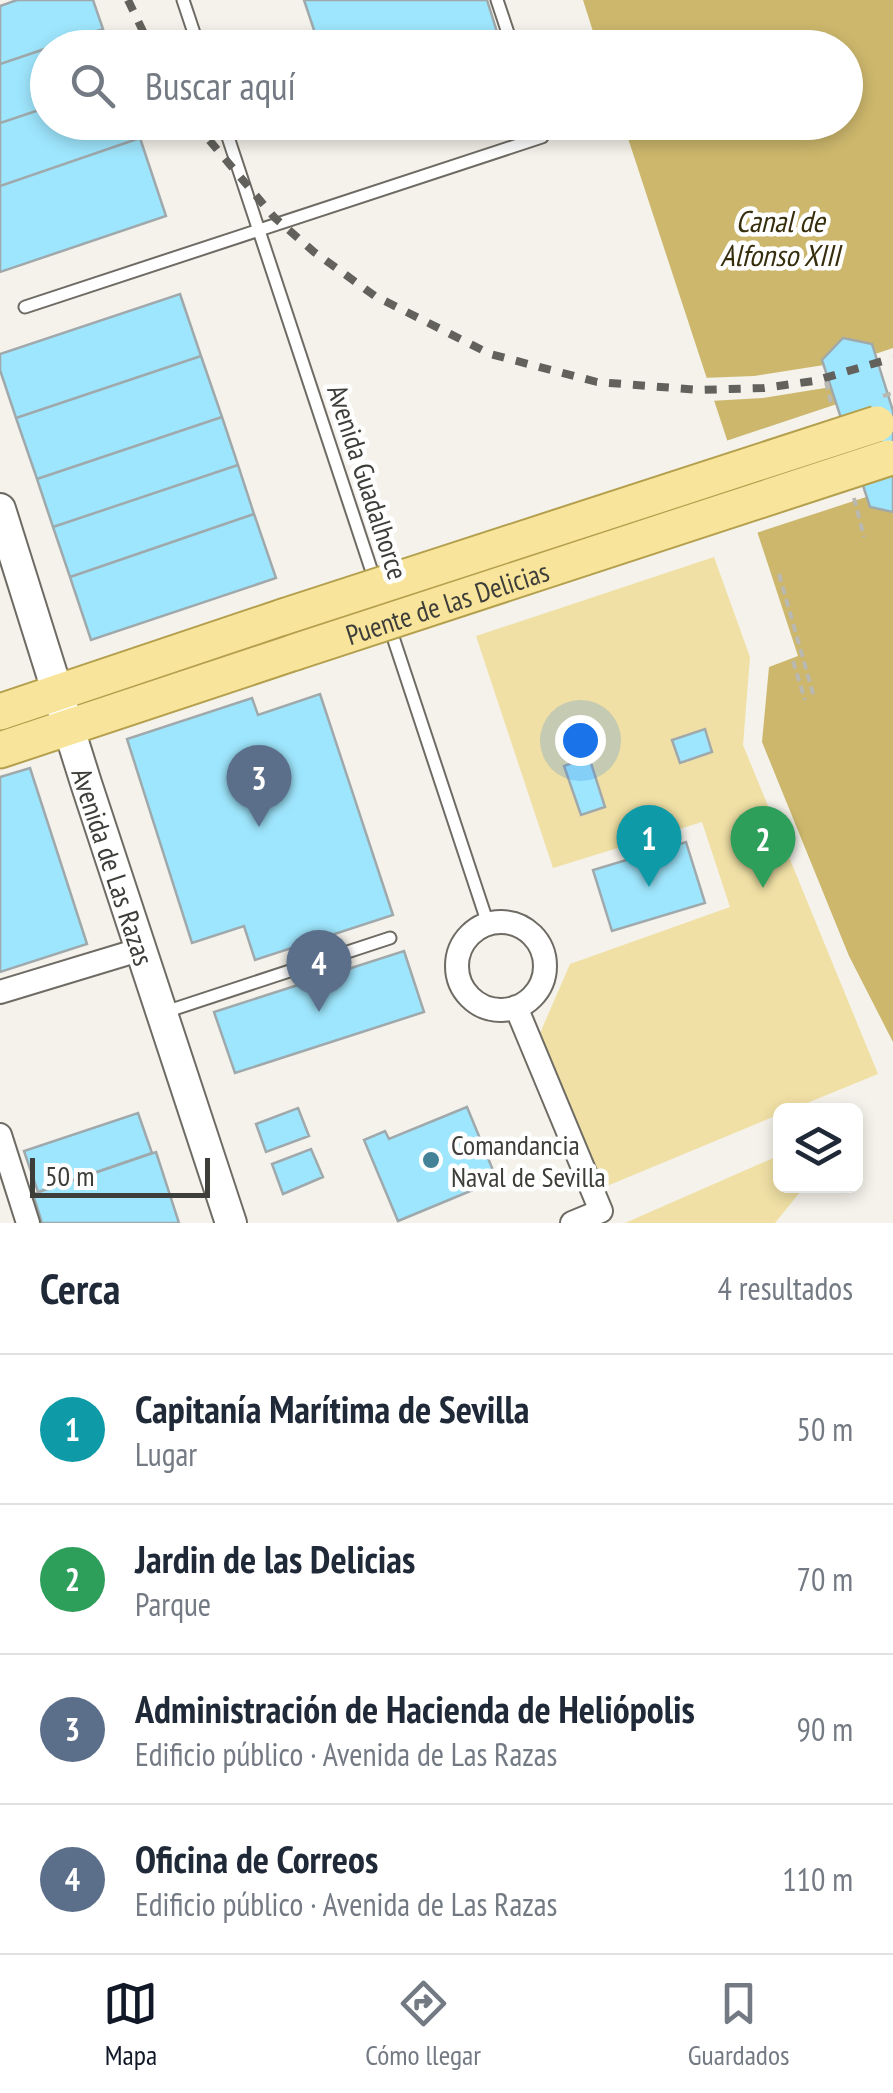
<!DOCTYPE html>
<html lang="es">
<meta charset="utf-8">
<style>
:root{--surface:#fff;--page:#f2f2f3;--text:#1f2937;--muted:#747a83;--line:#e0e1e3;--accent:#111827}
body{margin:0;font-family:"PT Sans Narrow",sans-serif;background:var(--page);color:var(--text)}
.controls{position:absolute;right:30px;bottom:30px;display:grid;overflow:hidden;border-radius:15px;box-shadow:0 5px 15px #0003}
.controls button{width:90px;height:90px;display:grid;place-items:center;padding:0;border:0;border-bottom:2px solid var(--line);background:var(--surface);color:var(--text);font:50px sans-serif}
.scale{position:absolute;left:30px;bottom:25px;width:180px;box-sizing:border-box;padding-left:10px;border:5px solid #3d3d39;border-top:0;font-size:28px;line-height:35px;white-space:nowrap;color:#3d3d39;-webkit-text-stroke:8px #fff;paint-order:stroke}
.you{position:absolute;left:580px;top:740px;width:35px;height:35px;margin:-25px;border:8px solid #fff;border-radius:50%;background:#1a73e8;box-shadow:0 0 0 15px #1a73e833}
.badge{display:grid;place-items:center;width:65px;height:65px;border-radius:50%;background:var(--accent);color:#fff;font-size:32px;font-weight:700}
.pin{position:absolute;translate:-50% -82px;filter:drop-shadow(0 2px 5px #0008)}
.pin::after{content:'';position:absolute;top:52px;width:35px;height:30px;background:inherit;clip-path:polygon(0 0,100% 0,50% 100%)}
.list{margin:0;padding:0;list-style:none}
h2{display:flex;justify-content:space-between;align-items:center;height:130px;margin:0;padding:0 40px;font-size:42px}
h2 small{font-size:32px;font-weight:400;color:var(--muted)}
.list li{display:grid;grid-template-columns:65px 1fr auto;gap:30px;align-items:center;box-sizing:border-box;height:150px;padding:0 40px;border-top:2px solid var(--line)}
.list b{display:block;font-size:38px;white-space:nowrap}
.list p{margin:0;font-size:32px;white-space:nowrap;color:var(--muted)}
.list em{font-size:32px;font-style:normal;color:var(--muted)}
.icon{flex:none;width:55px;height:55px;fill:none;stroke:currentColor;stroke-width:2;stroke-linecap:round;stroke-linejoin:round}
.map{position:relative;flex:none;width:893px;height:1223px;overflow:hidden}
.search{position:absolute;background:var(--surface);box-shadow:0 5px 15px #0003;left:30px;right:30px;top:30px;height:110px;display:flex;align-items:center;gap:25px;box-sizing:border-box;padding:0 35px;border-radius:55px;color:var(--muted);font-size:38px}
.sheet{height:730px;background:var(--surface)}
nav{display:flex;justify-content:space-around;align-items:center;box-sizing:border-box;height:140px;border-top:2px solid var(--line);background:var(--surface);font-size:28px;color:var(--muted)}
nav a{display:grid;justify-items:center;gap:5px}
nav .on{color:var(--accent)}
.map>svg:first-child{display:block}
</style>
<div class="map">
<svg width="893" height="1223" viewBox="0 0 893 1223">
<rect width="100%" height="100%" fill="#f4f2ea"/>
<path fill="#f0e0a5" d="M714,557l36,100 -7,88 135,329 -88,36h-10v4l-178,74 -64,-150 32,-74 160,-57 -28,-85 -149,46 -77,-232z
M780,1155v31h25l-30,37h-150z"/>
<path fill="#ccb76c" d="M583,0h310v1042l-44,-86 -87,-214 7,-75 29,-11 -175,-533 223,-1v-74l-248,-1z"/>
<path fill="#f4f2ea" d="M843,338l29,6 3,10 18,-6v164l-23,-5 -4,-10 -113,37 -30,-92 114,-38 -6,-17 -68,11 -53,3 -8,-23 52,-2 70,-11 -2,-5z"/>
<path fill="#9ee6fd" stroke="#9fa9ac" stroke-width="2.5" d="M17,0h76l10,29 -103,35v-58z
M304,0h183l15,48h-182z
M103,29l6,19h-61z
M48,48v59l-48,16v-59z
M48,107v15h87l5,16 -140,48v-63z
M140,138l26,78 -166,56v-86z
M180,294l21,62 -185,62 -16,-48v-16z
M843,338l29,6 21,67v101l-23,-5 -48,-147z
M201,356l21,61 -185,62 -21,-61z
M222,417l16,48 -185,62 -16,-48z
M238,465l16,49 -184,63 -17,-50z
M254,514l22,64 -185,62 -21,-63z
M320,694l73,221 -138,45 -11,-34 -52,17 -65,-204 125,-41 6,17z
M705,729l7,23 -32,11 -8,-23z
M589,757l16,50 -24,8 -17,-49z
M30,768l57,176 -87,28v-195z
M686,842l19,61 -93,28 -19,-61z
M686,842l19,61 -93,28 -19,-61z
M404,951l20,61 -189,61 -21,-61z
M467,1107l30,73 -99,41 -34,-81 21,-9 4,8z
M467,1107l30,73 -99,41 -34,-81 21,-9 4,8z
M298,1108l11,28 -43,16 -10,-28z
M138,1113l14,40 -114,39 -14,-41z
M311,1149l12,28 -40,17 -11,-30z
M156,1152l23,71h-137l-9,-29z"/>
<g fill="none" stroke-linecap="round" stroke-linejoin="round">
<defs>
<path id="lane" d="M183,0l16,48
M497,0l16,48
M223,122l153,462
M25,307l517,-170 -5,-15
M389,625l99,299
M165,1012l225,-74"/>
<path id="street" d="M457 966a44 44 0 1 1 88 0a44 44 0 1 1-88 0Z
M0,992l142,-43
M516,1007l85,204 -29,12
M0,1135l28,88"/>
<g id="secondary">
<path id="s1" d="M0,509l86,274 145,440"/>
</g>
<path id="primary" d="M0,712l283,-95
M0,750l295,-98"/>
</defs>
<use href="#lane" stroke="#6d6b63" stroke-width="15"/>
<use href="#street" stroke="#6d6b63" stroke-width="26"/>
<use href="#secondary" stroke="#6d6b63" stroke-width="34"/>
<use href="#primary" stroke="#b49f4d" stroke-width="39"/>
<path stroke="#b9b8b1" stroke-width="4" stroke-dasharray="8 5" stroke-linecap="butt" d="M826,382l6,25
M854,498l10,39
M779,574l35,123
M793,661l12,39"/>
<use href="#lane" stroke="#fff" stroke-width="11"/>
<use href="#street" stroke="#fff" stroke-width="22"/>
<use href="#secondary" stroke="#fff" stroke-width="30"/>
<use href="#primary" stroke="#f8e59b" stroke-width="35"/>
<path stroke="#62615c" stroke-width="8" stroke-dasharray="12 12" stroke-linecap="butt" d="M128,0l23,48
M194,122l80,95 40,35 61,44 115,58 107,28 103,8 64,-2 50,-7 79,-23"/>
<defs>
<g id="primary-bridge">
<path d="M283,617l594,-193"/>
<path id="s2" d="M295,652l593,-194"/>
</g>
</defs>
<use href="#primary-bridge" stroke="#b49f4d" stroke-width="39" stroke-linecap="butt"/>
<path stroke="#b9b8b1" stroke-width="4" stroke-dasharray="8 5" stroke-linecap="butt" d="M883,396l10,-3"/>
<use href="#primary-bridge" stroke="#f8e59b" stroke-width="35"/>
</g>
<circle fill="#448397" stroke="#fff" stroke-width="4" cx="431" cy="1160" r="10"/>
<g text-anchor="middle" dominant-baseline="central" stroke-width="9" stroke-linejoin="round" paint-order="stroke">
<g font-size="28" fill="#3d3d39" stroke="#fff">
<text transform="translate(368 482) rotate(72)">Avenida Guadalhorce</text>
<text stroke="none"><textPath href="#s2" startOffset="160">Puente de las Delicias</textPath></text>
<text stroke="none"><textPath href="#s1" startOffset="375">Avenida de Las Razas</textPath></text>
</g>
<g font-size="28" fill="#3d3d39" stroke="#fff" text-anchor="start">
<text x="451" y="1144">Comandancia<tspan x="451" dy="32">Naval de Sevilla</tspan></text>
</g>
<g font-size="30" font-style="italic" fill="#362e0c" stroke="#fff">
<text x="780" y="220">Canal de<tspan x="780" dy="34">Alfonso XIII</tspan></text>
</g>
</g>
</svg>
<div class="controls">
<button><svg class="icon" aria-label="layers" viewBox="0 0 24 24"><path d="M12 4l9 5-9 5-9-5zM3 14l9 5 9-5"/></svg></button>
</div>
<div class="scale">50 m</div>
<div class="you"></div>
<div class="pin badge" style="left:649px;top:887px;background:#0f9aa8">1</div>
<div class="pin badge" style="left:763px;top:888px;background:#2e9e5b">2</div>
<div class="pin badge" style="left:259px;top:827px;background:#5c6f8a">3</div>
<div class="pin badge" style="left:319px;top:1012px;background:#5c6f8a">4</div>
<div class="search"><svg class="icon" aria-label="search" viewBox="0 0 24 24"><circle cx="10" cy="10" r="6"/><path d="M15 15l6 6"/></svg>Buscar aquí</div>
</div>
<section class="sheet">
<h2>Cerca<small>4 resultados</small></h2>
<ul class="list">
<li><span class="badge" style="background:#0f9aa8">1</span><div><b>Capitanía Marítima de Sevilla</b><p>Lugar</p></div><em>50 m</em></li>
<li><span class="badge" style="background:#2e9e5b">2</span><div><b>Jardin de las Delicias</b><p>Parque</p></div><em>70 m</em></li>
<li><span class="badge" style="background:#5c6f8a">3</span><div><b>Administración de Hacienda de Heliópolis</b><p>Edificio público · Avenida de Las Razas</p></div><em>90 m</em></li>
<li><span class="badge" style="background:#5c6f8a">4</span><div><b>Oficina de Correos</b><p>Edificio público · Avenida de Las Razas</p></div><em>110 m</em></li>
</ul>
</section>
<nav>
<a class="on"><svg class="icon" aria-label="map" viewBox="0 0 24 24"><path d="M3 6l6-2 6 2 6-2v14l-6 2-6-2-6 2zM9 4v14M15 6v14"/></svg>Mapa</a>
<a><svg class="icon" aria-label="directions" viewBox="0 0 24 24"><path d="M12 3l9 9-9 9-9-9zM9 14v-3h6M13 9l2 2-2 2"/></svg>Cómo llegar</a>
<a><svg class="icon" aria-label="saved" viewBox="0 0 24 24"><path d="M7 4h10v16l-5-4-5 4z"/></svg>Guardados</a>
</nav>
